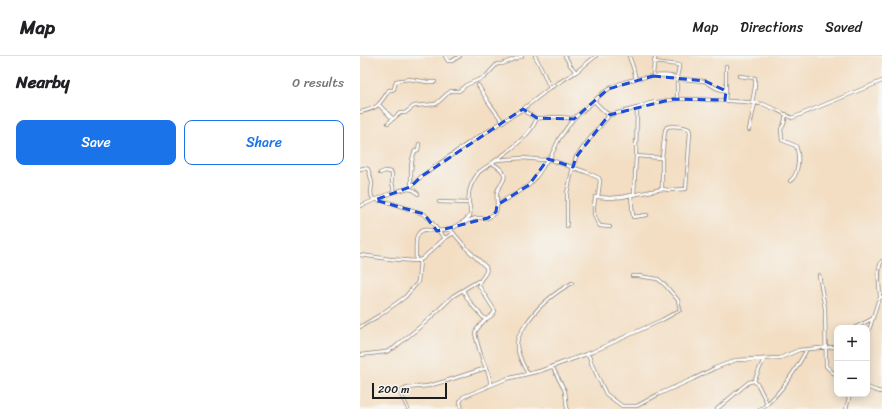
<!DOCTYPE html>
<meta charset="utf-8">
<style>
:root{--surface:#fff;--page:#f2f2f2;--text:#202124;--muted:#757577;--line:#e0e0e0;--accent:#1a73e8}
body{margin:0;font-family:Sriracha,sans-serif;background:var(--page);color:var(--text)}
.controls{position:absolute;right:12px;bottom:12px;display:grid;overflow:hidden;border-radius:8px;box-shadow:0 2px 10px #0003}
.controls button{width:36px;height:36px;display:grid;place-items:center;padding:0;border:0;border-bottom:1px solid var(--line);background:var(--surface);color:var(--text);font:20px sans-serif}
.scale{position:absolute;left:12px;bottom:10px;width:75px;box-sizing:border-box;padding-left:4px;border:2px solid #1c1c1c;border-top:0;font-size:11px;line-height:14px;white-space:nowrap;color:#1c1c1c;-webkit-text-stroke:3px #f6f6f2;paint-order:stroke}
.list{margin:0;padding:0;list-style:none}
h2{display:flex;justify-content:space-between;align-items:center;height:52px;margin:0;padding:0 16px;font-size:17px}
h2 small{font-size:13px;font-weight:400;color:var(--muted)}
.actions{display:flex;gap:8px;padding:12px 16px}
.actions a{flex:1;padding:9px 0;border:1px solid var(--accent);border-radius:8px;text-align:center;font-size:14px;color:var(--accent)}
.actions .main{background:var(--accent);color:#fff}
.map{position:relative;flex:none;width:522px;height:353px;overflow:hidden}
header{display:flex;align-items:center;gap:24px;box-sizing:border-box;height:56px;padding:0 20px;background:var(--surface);border-bottom:1px solid var(--line)}
header strong{font-size:19px}
nav{display:flex;gap:22px;margin-inline-start:auto;font-size:14px}
main{display:flex}
aside{flex:1;background:var(--surface)}
.map>svg:first-child{display:block}
</style>
<header>
<strong>Map</strong>
<nav><a>Map</a><a>Directions</a><a>Saved</a></nav>
</header>
<main>
<aside>
<h2>Nearby<small>0 results</small></h2>
<ul class="list">
</ul>
<div class="actions"><a class="main">Save</a><a>Share</a></div>
</aside>
<div class="map">
<svg width="522" height="353" viewBox="0 0 522 353">
<rect width="100%" height="100%" fill="#f6f6f2"/>
<filter id="ink" filterUnits="userSpaceOnUse"><feTurbulence type="fractalNoise" baseFrequency=".025" numOctaves="2"/><feDisplacementMap in="SourceGraphic" scale="8" xChannelSelector="R" yChannelSelector="G"/><feConvolveMatrix kernelMatrix="1 2 1 2 8 2 1 2 1" color-interpolation-filters="sRGB"/></filter>
<filter id="wash" filterUnits="userSpaceOnUse"><feTurbulence type="fractalNoise" baseFrequency=".012" numOctaves="4" result="noise"/><feDisplacementMap in="SourceGraphic" scale="16" xChannelSelector="R" yChannelSelector="G"/><feGaussianBlur stdDeviation="0.9" result="paint"/><feColorMatrix in="noise" values="0 0 0 0 0 0 0 0 0 0 0 0 0 0 0 0 0 1.4 0 .05"/><feComposite in="paint" operator="in"/></filter>
<g filter="url(#wash)">
<rect width="100%" height="100%" fill="#f3dec3"/>
</g>
<g filter="url(#ink)">
<g fill="none" stroke-linecap="round" stroke-linejoin="round">
<defs>
<path id="minor" d="M85,0l3,5h4l8,-5
M175,0c6,10 10,21 15,32
M205,0l5,9 6,7
M269,0l4,11 3,12
M294,6l25,3v2l-2,10v22
M293,20l1,-14 2,-6
M379,20l16,2v9l-3,16
M118,29l11,18 14,19
M366,35v-25
M234,45c6,-6 12,-11 20,-15 15,-7 51,-15 67,-7l24,2 11,7 10,3 -1,9
M19,49l14,14
M277,52l-1,48 26,2
M163,53c15,14 16,8 34,8 5,0 11,1 17,1l20,-17 11,11 5,3 27,-7 13,-5 7,-1 20,-3h19l50,3 17,2 14,6 15,8 90,-37
M0,56c19,-4 19,-7 29,-22h3l2,-1 2,-8 13,-2 19,3h7
M426,58l-2,10 -3,5 1,11 14,6c4,10 3,29 -6,35
M28,67l12,-10h5l9,-7 22,-2 11,-10 4,-3h8l7,-6 19,-8 12,-13h5l20,-8
M389,74l6,-27
M137,104l26,-2 20,2 5,-1 3,-3 8,-17 14,-20
M0,113l4,-1 4,1c2,5 3,9 4,14 0,6 -3,11 1,16l18,4 33,11c8,7 13,17 21,24
M20,117l5,-2 6,1 1,2v8l2,10
M51,129c0,-11 -1,-24 4,-34l3,-1 1,-6
M47,133l7,1 4,4
M274,138l2,-38
M271,139l2,22 14,-2
M238,141l12,1 12,-1 40,-8 7,1 17,-1 4,-57 -1,-3c-4,-2 -18,-4 -22,-2 -1,1 -1,2 -2,3l-3,28v31
M79,146l30,1
M137,149c10,-8 23,-12 32,-20 8,-7 13,-18 19,-26l38,13 13,6 1,3 -2,16h-3v2c-2,11 -2,18 5,27l10,1
M0,150l15,-6 19,-8 15,-4 13,-12 45,-32 56,-35 27,-21 26,-16 20,-16
M105,166l11,-4h12l8,-6c2,-7 0,-14 1,-20 1,-4 3,-6 5,-9 7,-9 -2,-15 -10,-20
M207,170v-33l6,-26 3,-10 19,-25 13,-15 -1,-3
M90,173l17,20 19,18c3,8 -8,11 -7,19l16,25c-2,5 -6,6 -10,9 -4,4 -8,8 -10,13 2,9 5,19 8,28 3,8 8,14 7,24l-5,3 -22,9 -3,5 2,7
M0,199l30,4 26,2 6,-2 23,-21 9,-5
M56,205c0,-7 -1,-19 1,-25 4,-9 12,-6 19,-5 3,0 7,-1 10,-1 10,-2 17,-7 24,-14 1,-5 0,-8 -1,-13 -2,-11 3,-22 10,-31 17,-12 51,-33 58,-54
M459,219l6,33 1,58 6,6 5,3
M103,234c5,12 14,21 23,30
M520,242c0,-10 -4,-29 2,-37
M0,271l20,-12 25,-18 13,-15 2,-22
M494,272l18,-9
M507,281l11,-36 2,-3 2,-1
M228,297l4,12 14,29 16,12h15l22,-12 34,-15 22,-11 21,-8 44,-2 19,-8 21,-2 14,-1 3,-2
M0,299l26,-3 8,-4 33,-27 26,-25 25,-15
M192,310l13,25 2,18
M168,318c-4,-7 -8,-15 -10,-23 -3,-9 1,-16 6,-24 12,-19 28,-33 48,-44
M394,325l4,4 9,18 -3,4 -4,2
M129,330l17,-7 34,-8 52,-19 70,-32 18,-10 -2,-10 -13,-15 -7,-6 -20,-3h-6
M507,331l10,4 5,1
M406,349c18,-16 30,-35 41,-56
M48,353l-8,-17 7,-4 21,-2 18,-5 40,-13
M357,353l27,-23 5,-4 5,-1 10,-22
M486,353l4,-15"/>
</defs>
<use href="#minor" stroke="#887d70" stroke-width="4"/>
<use href="#minor" stroke="#fff" stroke-width="2.5"/>
</g>
</g>
<path fill="none" stroke="#1d4ed8" stroke-width="3" stroke-dasharray="8 5" stroke-linejoin="round" d="M293,20l52,5 21,10 -1,9 -52,-1 -64,16 -33,42 -3,10 -25,-8 -19,26 -32,20 -1,7 -8,6 -51,13 -13,-17 -49,-14 35,-13 12,-11 101,-67 14,9 37,1 34,-30z"/>
</svg>
<div class="controls">
<button>+</button>
<button>−</button>
</div>
<div class="scale">200 m</div>
</div>
</main>
